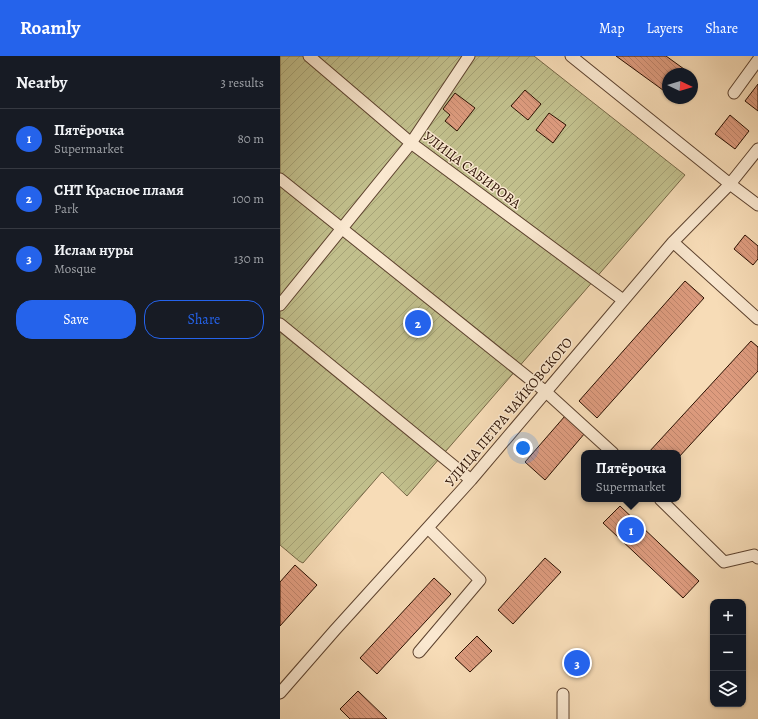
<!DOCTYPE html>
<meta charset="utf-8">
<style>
:root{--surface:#171b24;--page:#242831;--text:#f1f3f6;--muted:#9ea1a6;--line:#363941;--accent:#2563eb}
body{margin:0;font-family:Alegreya,serif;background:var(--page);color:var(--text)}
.controls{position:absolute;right:12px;bottom:12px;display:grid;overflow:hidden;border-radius:8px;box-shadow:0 1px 3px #0004}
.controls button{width:36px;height:36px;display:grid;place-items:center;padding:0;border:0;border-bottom:1px solid var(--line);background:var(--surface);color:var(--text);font:20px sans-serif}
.compass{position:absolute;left:382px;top:12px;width:36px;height:36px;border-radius:50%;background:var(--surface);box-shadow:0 1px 3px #0004;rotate:94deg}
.you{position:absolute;left:243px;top:392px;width:14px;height:14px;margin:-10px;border:3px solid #fff;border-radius:50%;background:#1a73e8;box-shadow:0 0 0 6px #1a73e833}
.badge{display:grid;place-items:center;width:26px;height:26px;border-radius:50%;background:var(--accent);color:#fff;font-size:13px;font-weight:700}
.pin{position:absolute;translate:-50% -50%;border:2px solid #fff;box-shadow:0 1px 4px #0006}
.popup{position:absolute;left:301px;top:394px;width:100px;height:52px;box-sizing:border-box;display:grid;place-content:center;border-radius:8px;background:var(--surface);filter:drop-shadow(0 1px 3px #0005);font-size:13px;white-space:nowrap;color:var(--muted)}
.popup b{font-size:15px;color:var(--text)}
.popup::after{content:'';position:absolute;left:50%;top:100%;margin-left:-8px;border:8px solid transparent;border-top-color:var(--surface)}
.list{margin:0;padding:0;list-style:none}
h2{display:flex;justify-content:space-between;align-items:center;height:52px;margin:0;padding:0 16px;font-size:17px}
h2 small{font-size:13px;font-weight:400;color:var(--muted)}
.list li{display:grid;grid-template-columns:26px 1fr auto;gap:12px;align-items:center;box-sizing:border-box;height:60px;padding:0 16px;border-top:1px solid var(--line)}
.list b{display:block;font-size:15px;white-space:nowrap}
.list p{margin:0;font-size:13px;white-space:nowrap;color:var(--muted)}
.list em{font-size:13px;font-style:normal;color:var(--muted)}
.actions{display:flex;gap:8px;padding:12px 16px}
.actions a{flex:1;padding:9px 0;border:1px solid var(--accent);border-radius:16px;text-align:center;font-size:14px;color:var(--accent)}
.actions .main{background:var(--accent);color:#fff}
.icon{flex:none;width:22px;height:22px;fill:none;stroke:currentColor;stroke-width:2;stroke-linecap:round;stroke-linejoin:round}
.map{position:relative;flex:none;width:478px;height:663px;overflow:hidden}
header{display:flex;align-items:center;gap:24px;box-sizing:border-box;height:56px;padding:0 20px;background:var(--accent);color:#fff}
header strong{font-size:19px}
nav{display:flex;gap:22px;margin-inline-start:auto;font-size:14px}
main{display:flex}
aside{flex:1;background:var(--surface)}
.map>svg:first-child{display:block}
</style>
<header>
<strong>Roamly</strong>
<nav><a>Map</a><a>Layers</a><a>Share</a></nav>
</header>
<main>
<aside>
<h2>Nearby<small>3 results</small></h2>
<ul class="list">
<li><span class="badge">1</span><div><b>Пятёрочка</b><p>Supermarket</p></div><em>80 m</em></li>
<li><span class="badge">2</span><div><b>СНТ Красное пламя</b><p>Park</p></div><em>100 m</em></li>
<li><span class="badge">3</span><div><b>Ислам нуры</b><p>Mosque</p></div><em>130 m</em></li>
</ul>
<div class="actions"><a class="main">Save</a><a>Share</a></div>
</aside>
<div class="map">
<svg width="478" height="663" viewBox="0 0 478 663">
<defs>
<pattern id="garden-furrows" width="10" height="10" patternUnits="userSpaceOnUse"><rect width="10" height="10" fill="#c1bf8c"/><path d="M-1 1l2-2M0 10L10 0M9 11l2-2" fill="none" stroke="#a6a377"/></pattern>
<pattern id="building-back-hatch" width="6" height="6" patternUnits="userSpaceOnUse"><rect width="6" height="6" fill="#dd9b7e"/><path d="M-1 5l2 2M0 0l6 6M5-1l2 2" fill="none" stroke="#be846b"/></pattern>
</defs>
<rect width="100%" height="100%" fill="#f7dcb7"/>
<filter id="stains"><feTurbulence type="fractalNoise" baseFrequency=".005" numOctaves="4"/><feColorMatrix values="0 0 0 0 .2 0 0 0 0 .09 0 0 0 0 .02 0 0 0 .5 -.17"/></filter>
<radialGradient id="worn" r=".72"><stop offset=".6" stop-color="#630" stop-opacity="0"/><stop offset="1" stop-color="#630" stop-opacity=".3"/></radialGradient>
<path fill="url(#garden-furrows)" stroke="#766746" d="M0,0h254l151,119 -278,321 -25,-24 -79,91 -4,-2 -19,-16z"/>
<path fill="url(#building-back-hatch)" stroke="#2a0f00" d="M336,0h50l18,13 -4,5h-12v17l-1,2z
M478,28v27l-13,-10z
M245,34l16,14 -13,16 -17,-14z
M175,37l20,15 -18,23 -12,-10 5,-6 -7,-6z
M269,57l17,12 -13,18 -17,-13z
M450,59l19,16 -14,18 -20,-15z
M465,179l13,11v13l-5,6 -19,-16z
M405,225l19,17 -107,120 -18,-17z
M471,285l7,6v24l-80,87v-5h-30z
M285,360l20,17 -40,47 -20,-18z
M340,450l79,75 -16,17 -80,-75z
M265,502l16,14 -48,52 -15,-14z
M15,509l22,20 -37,41v-44z
M154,522l17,16 -74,80 -17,-16z
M197,580l15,15 -22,21 -15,-14z
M287,601l22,3 -2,10 -22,-4z
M78,635l29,28h-37l-10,-10z"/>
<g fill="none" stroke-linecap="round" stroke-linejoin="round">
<defs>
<path id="minor" d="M29,0l102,87 212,157
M291,0l159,128 28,21
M454,37l24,-33
M0,123l266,213 67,61
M393,186l85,77
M0,249l131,-162 58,-87
M0,268l191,156
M380,443l64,63 30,-7 4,3
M139,596l61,-72 -52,-52
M0,637l55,-63 136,-150 202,-238 57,-58 28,-35
M283,638v25"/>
</defs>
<use href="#minor" stroke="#5d422e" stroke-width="13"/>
<use href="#minor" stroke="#fae8d0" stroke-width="11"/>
</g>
<g text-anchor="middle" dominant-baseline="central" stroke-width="3" stroke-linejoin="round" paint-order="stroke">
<g font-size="14" fill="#2a0f00" stroke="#fae8d0">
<text transform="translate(192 114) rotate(37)">УЛИЦА САБИРОВА</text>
<text transform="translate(229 356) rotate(-50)">УЛИЦА ПЕТРА ЧАЙКОВСКОГО</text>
</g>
</g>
<rect width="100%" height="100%" filter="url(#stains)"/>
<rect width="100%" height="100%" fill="url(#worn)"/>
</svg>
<div class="controls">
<button>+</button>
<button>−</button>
<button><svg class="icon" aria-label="layers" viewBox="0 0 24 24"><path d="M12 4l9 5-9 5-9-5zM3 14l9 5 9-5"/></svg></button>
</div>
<svg class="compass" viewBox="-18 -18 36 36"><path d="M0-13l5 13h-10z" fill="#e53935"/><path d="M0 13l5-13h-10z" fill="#9ea1a6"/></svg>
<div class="you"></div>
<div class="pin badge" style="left:351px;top:474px">1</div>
<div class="popup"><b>Пятёрочка</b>Supermarket</div>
<div class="pin badge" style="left:138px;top:267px">2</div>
<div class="pin badge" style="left:297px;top:607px">3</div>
</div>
</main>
